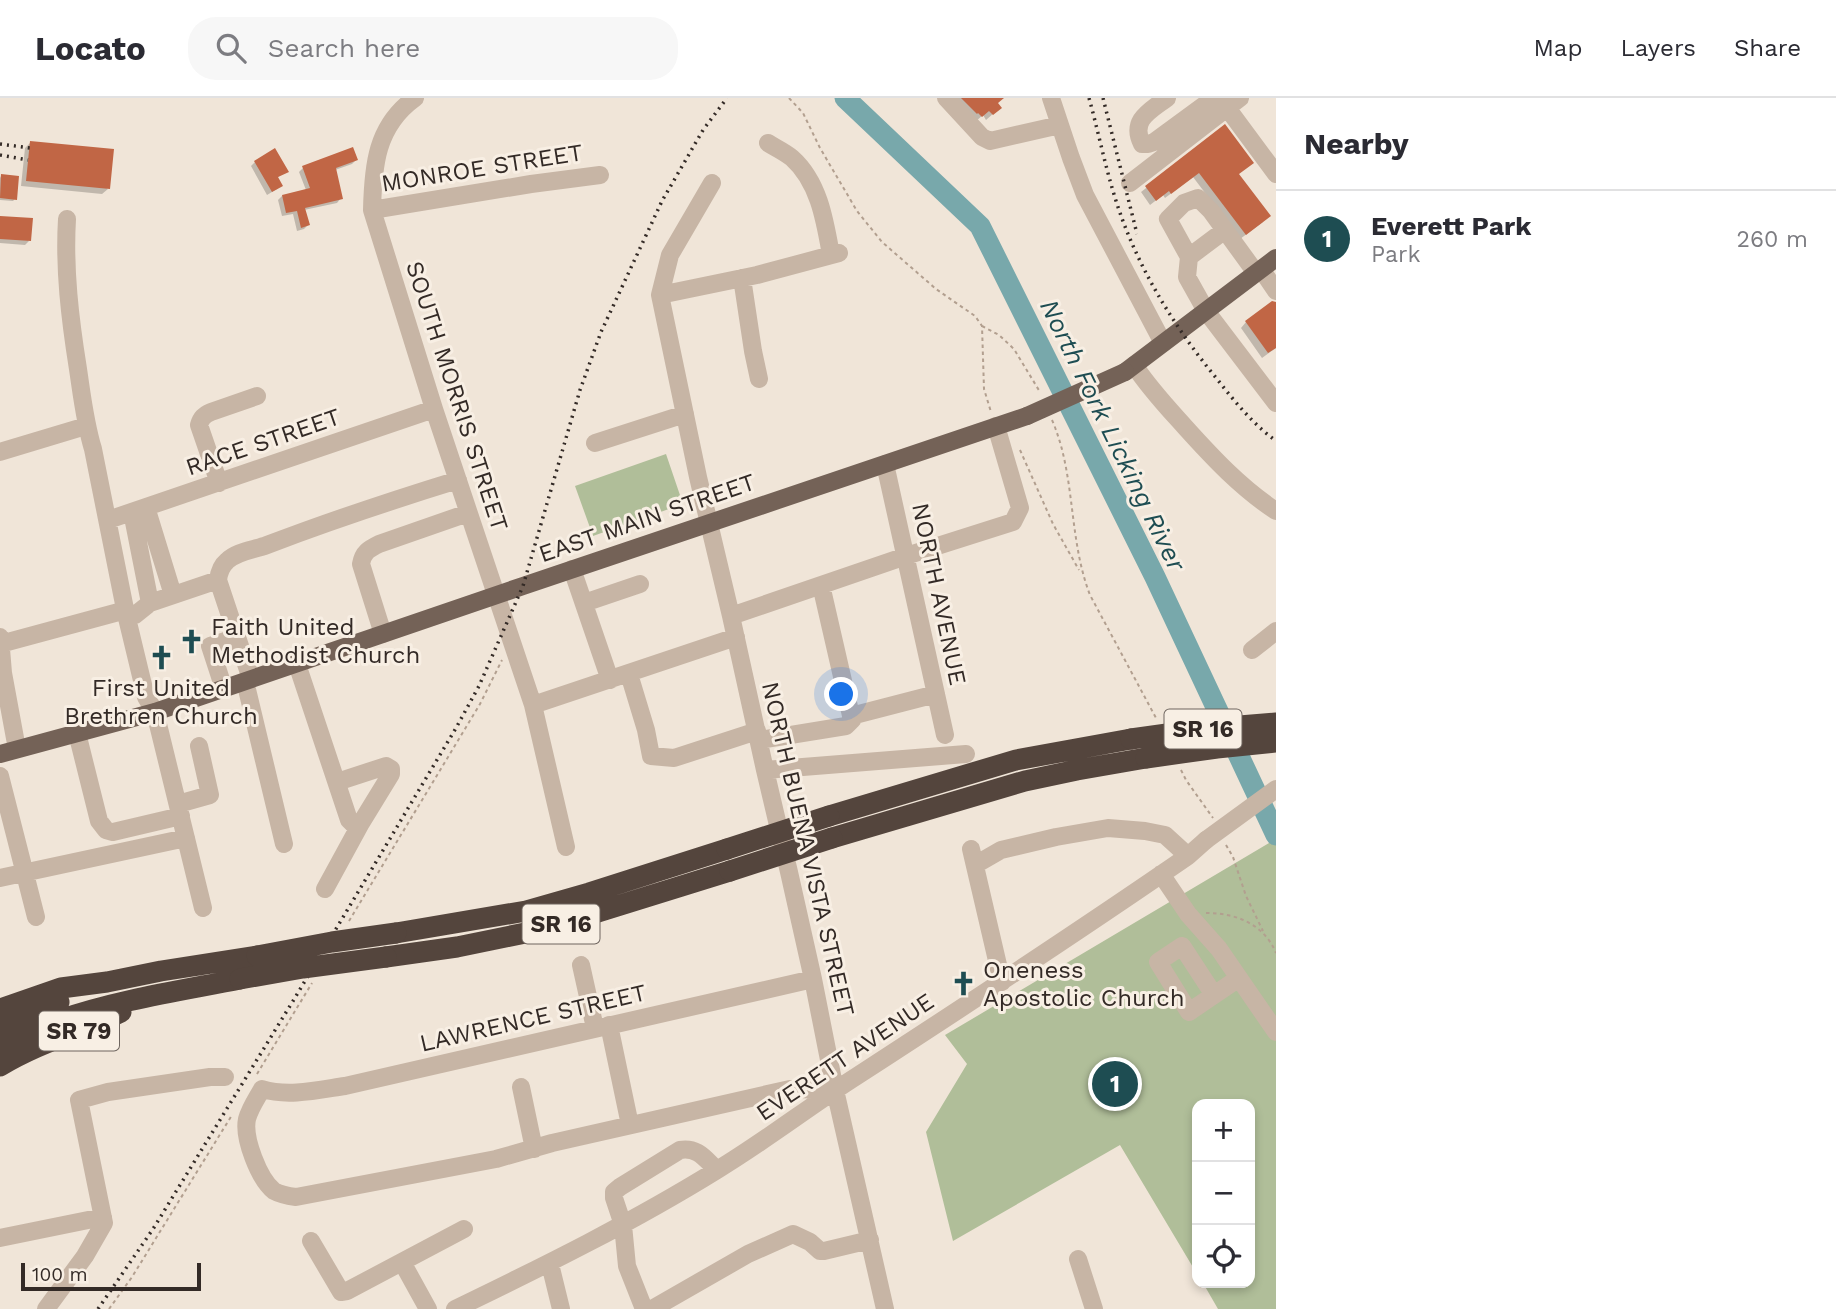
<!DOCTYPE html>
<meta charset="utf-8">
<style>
:root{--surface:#fff;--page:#f7f7f7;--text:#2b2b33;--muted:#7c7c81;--line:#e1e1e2;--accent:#1e4d52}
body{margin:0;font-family:"Work Sans",sans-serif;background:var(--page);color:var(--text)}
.controls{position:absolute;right:21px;bottom:21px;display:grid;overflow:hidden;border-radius:14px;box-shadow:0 4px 10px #0003}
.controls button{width:63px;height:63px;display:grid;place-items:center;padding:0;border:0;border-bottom:2px solid var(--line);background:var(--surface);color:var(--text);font:35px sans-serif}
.scale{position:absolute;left:21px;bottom:18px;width:180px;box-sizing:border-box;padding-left:7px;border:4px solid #332a26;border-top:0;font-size:19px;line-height:24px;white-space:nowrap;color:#332a26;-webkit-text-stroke:5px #f8efe4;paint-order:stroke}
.you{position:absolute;left:842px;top:597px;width:24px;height:24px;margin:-18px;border:5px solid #fff;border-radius:50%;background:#1a73e8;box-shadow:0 0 0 10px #1a73e833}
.badge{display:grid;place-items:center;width:46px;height:46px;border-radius:50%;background:var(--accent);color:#fff;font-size:23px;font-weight:700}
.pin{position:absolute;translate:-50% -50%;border:4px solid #fff;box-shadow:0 2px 7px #0006}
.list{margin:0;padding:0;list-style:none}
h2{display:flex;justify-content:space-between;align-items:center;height:91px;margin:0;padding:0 28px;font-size:30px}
h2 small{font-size:23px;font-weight:400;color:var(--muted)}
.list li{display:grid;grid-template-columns:46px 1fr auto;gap:21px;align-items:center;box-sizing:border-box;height:98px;padding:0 28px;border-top:2px solid var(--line)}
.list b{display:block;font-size:26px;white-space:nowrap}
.list p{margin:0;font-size:23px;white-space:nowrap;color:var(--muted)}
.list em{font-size:23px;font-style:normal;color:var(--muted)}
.icon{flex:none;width:38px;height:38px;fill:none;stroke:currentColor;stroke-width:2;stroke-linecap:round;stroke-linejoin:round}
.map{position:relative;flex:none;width:1276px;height:1211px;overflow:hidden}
header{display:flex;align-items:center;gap:42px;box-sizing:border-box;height:98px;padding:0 35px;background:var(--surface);border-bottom:2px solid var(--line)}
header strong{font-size:33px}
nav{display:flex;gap:38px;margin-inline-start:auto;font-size:24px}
.search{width:490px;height:63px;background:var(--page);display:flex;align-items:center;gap:18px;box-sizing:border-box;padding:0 24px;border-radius:28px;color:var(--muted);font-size:26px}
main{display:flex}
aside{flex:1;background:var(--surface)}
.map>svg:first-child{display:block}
</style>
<header>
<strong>Locato</strong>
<div class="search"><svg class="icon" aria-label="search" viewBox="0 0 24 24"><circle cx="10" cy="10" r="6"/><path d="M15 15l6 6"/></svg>Search here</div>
<nav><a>Map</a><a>Layers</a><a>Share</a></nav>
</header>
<main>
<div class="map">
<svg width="1276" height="1211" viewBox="0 0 1276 1211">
<rect width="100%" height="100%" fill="#f0e5d8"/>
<path fill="#b0be99" d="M666,356l17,50 -90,32 -18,-50z
M1276,741v470h-58l-15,-26h47v-179h-53v170l-77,-129 -167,96 -27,-109 41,-68 -22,-29z"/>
<path fill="#0003" d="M951,0h51l-6,6 -2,9 -8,7 -3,-5 -8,7z
M1225,29l12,48 26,47 -23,17 -47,-62 -28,21 -2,-3 -13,10 -9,-13z
M31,44l77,47 -6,5 -81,-8 4,-38z
M356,62l-4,4 -17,6 6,28 -4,5 -33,7 4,15 -4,4 -7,2 -4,-17 -11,2 -4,-16 4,-4 24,-6 -7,-18 4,-4z
M255,64l31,9 -9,7 4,7 -4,4 -10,6 -16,-29z
M1,78l14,23 -2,2 -13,-1v-22z
M0,120l29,23 -4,4 -25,-2z
M1276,206v44l-14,10 -21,-30 5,-6z"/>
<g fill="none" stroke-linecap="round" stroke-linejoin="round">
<path stroke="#78a8ab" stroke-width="21" d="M845,0l135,128 175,351 121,258"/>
</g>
<path fill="#c16645" d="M961,0h43l-6,5 4,5 -9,7 -4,-4 -7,6 -4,-4 -1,1z
M1225,26l29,39 -15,11 32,42 -25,19 -47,-62 -28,21 -2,-3 -13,10 -11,-15z
M30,43l84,8 -4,40 -84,-8z
M353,49l5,13 -22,8 7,31 -38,9 5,17 -9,3 -4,-17 -11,2 -4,-18 28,-7 -8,-22z
M275,50l14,24 -11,5 5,9 -11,6 -18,-31z
M1,76l18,2 -2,24 -17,-2z
M0,118l33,2 -2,23 -31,-2z
M1272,203l4,1v46l-8,5 -23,-32z"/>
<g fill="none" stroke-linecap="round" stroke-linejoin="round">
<path stroke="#b29f8f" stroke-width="2" stroke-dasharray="3.5 3.5" stroke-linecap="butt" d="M789,0l14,15 17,35 37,63 25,31 54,47 39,27 7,10 2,63 7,23
M982,228l17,9 15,14 26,43
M1052,322c24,55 16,118 38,175l66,123
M1020,352l33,74 26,46
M1181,672l5,10 27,38
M1226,747l7,12 13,39 17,35
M1206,815c30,0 58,11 70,40
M349,823l131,-217 22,-44
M257,976l55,-91
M109,1211l23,-32 100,-162"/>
<path stroke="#c7b5a5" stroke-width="18" d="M415,0c-39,28 -42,68 -43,112l62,199 99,296 33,142
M946,0l36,39 8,4 70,-16
M1051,0l20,60 14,37 78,148
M1167,0c-17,13 -37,22 -25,46h6l6,-2 60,-44
M1222,3l54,73
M768,45c8,5 17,9 24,15 27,24 33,63 39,97
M712,85l-42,72 -10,40 38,182 33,139 34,154 24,102 24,107 22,111 50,219
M1130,85l110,-85
M372,112l159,-26 69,-9
M67,121c-3,50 3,100 11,150 4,27 7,54 15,80l33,165 20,83 9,15 48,196
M1189,159l36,-27
M1261,171l15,22
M1256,175l-45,-62 -13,-13 -14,5 -16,16 21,38 -2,20 19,34 70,92
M742,180l11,73 6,28
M660,197l97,-20 82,-22
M1134,267c15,23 33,42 51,62 28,31 56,61 91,84
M595,345l90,-29
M0,354l86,-26
M885,366l60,271
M219,385l-20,-58c2,-7 5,-10 12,-13l46,-16
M146,409l27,88
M132,414l18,91
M108,422l326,-111
M572,471l38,111
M584,505l56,-19
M731,518l175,-60 107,-34 7,-14 -24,-82
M128,520l7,-3 15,-12 68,-23
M383,536l-22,-70c2,-12 8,-15 18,-20l89,-31
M0,539l3,36 14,76
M0,546l126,-34
M1252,552l24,-19
M297,566l52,156 5,5 7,-2 30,-49v-5l-5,-3 -49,16
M629,576l17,56 5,26 23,2 83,-27
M251,581l-33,-99c1,-8 3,-14 9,-19 10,-10 27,-11 40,-16 63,-24 126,-45 191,-65
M245,583l39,163
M224,591l-14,-43 27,-9
M533,607l203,-68
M851,618l85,-22
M77,635l22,88 7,9 7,2 68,-16
M759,642l87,-14 6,-6 -31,-135
M765,672l201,-16
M0,678l36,141
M178,706l32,-9 -11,-49
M971,751l31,133
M975,767l26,-15 55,-13 52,-9 37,3 20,4 23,21
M1161,776l27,40 31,35 57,83
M0,780l186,-40
M325,791l36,-66
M581,867l14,63
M813,881l-468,107c-27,4 -57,11 -83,3 -5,9 -12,19 -15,30 -4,19 12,60 27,72 7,4 14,5 22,6l200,-38 56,-16 238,-54 45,1
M1214,897l-32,-49 -24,16 31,50 50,-34
M609,927l21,100
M521,989l13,62
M0,1140l103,-21
M311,1143l30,51 6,-1 117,-62
M1078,1161l16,50
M402,1164l26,47
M550,1166l11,45
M46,1211l39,-53 19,-33 -25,-123 29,-8 102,-15h15
M455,1211c89,-43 178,-87 262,-139 48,-29 93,-64 140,-94 111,-72 222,-145 331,-220l18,-16
M644,1211l-17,-43 -4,-41 -9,-27v-6l6,-5 60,-37c18,-3 25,9 37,20
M652,1211l96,-55 45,-20 17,8 10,9h4l46,-11"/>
<path stroke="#746257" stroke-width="18" d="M1125,274l151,-114
M0,656l155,-42 368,-126 504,-170"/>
<path stroke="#54453d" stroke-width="21" d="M829,718l187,-56 115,-21
M832,740l193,-57 52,-11 69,-12
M396,835l130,-22 63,-18 138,-44
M386,859l71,-10 83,-17 190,-59
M0,911l61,-21 46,-6 54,-11 96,-15
M0,930l59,-26
M0,948c18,-11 39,-19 60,-26 58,-20 119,-29 180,-41
M0,968c38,-23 81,-35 121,-54"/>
<path stroke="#332a26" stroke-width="3.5" stroke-dasharray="2 5" stroke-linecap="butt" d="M1089,0c10,36 17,73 29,109 21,63 57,121 99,172 18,23 36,45 59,62
M1103,0l34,136
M0,46l30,4
M0,57l28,5
M98,1211l55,-80 140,-228 163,-273 23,-42 44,-100 57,-196 21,-58 61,-131 41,-71 24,-32"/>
<path stroke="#c7b5a5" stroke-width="18" d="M1206,742l70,-51"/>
<path stroke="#746257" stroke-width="18" d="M1027,318l98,-44"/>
<path stroke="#54453d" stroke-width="21" d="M1131,641l72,-10 73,-6
M1146,660l71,-10 59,-6
M727,751l102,-33
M730,773l102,-33
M257,858l75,-14 64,-9
M240,881l63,-11 83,-11"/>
</g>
<defs>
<symbol id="church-bare" viewBox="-9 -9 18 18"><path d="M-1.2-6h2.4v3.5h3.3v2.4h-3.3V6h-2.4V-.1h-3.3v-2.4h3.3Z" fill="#1e4d52" stroke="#f8efe4" stroke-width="2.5" paint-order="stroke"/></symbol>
</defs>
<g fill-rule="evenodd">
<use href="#church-bare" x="174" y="526" width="35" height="35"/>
<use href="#church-bare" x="144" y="542" width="35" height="35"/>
<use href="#church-bare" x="946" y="868" width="35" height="35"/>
</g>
<g text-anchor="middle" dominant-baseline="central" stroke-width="6" stroke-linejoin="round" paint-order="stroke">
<g fill="#f8efe4" stroke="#6e655f" stroke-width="2">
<rect x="1164.5" y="611.5" width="77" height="39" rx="5"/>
<rect x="522.5" y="806.5" width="77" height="39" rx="5"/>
<rect x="39" y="913.5" width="80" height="39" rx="5"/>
</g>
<g font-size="23" font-weight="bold" fill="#332a26">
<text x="1203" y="631">SR 16</text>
<text x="561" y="826">SR 16</text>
<text x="79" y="933">SR 79</text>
</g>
<g font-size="24" fill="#332a26" stroke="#f8efe4">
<text transform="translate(482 70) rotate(-9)">MONROE STREET</text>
<text transform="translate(457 298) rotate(72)">SOUTH MORRIS STREET</text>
<text transform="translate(263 344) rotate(-19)">RACE STREET</text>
<text transform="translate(647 420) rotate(-19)">EAST MAIN STREET</text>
<text transform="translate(939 496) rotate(78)">NORTH AVENUE</text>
<text transform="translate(808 751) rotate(77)">NORTH BUENA VISTA STREET</text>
<text transform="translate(533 920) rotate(-13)">LAWRENCE STREET</text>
<text transform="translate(845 959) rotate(-34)">EVERETT AVENUE</text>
</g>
<g font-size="24" fill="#332a26" stroke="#f8efe4" text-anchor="start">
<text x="211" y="529">Faith United<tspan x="211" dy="28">Methodist Church</tspan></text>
<text x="161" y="590" text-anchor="middle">First United<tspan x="161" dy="28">Brethren Church</tspan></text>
<text x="983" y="872">Oneness<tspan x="983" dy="28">Apostolic Church</tspan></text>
</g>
<g font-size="26" font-style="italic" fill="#1e4d52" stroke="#f8efe4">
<text transform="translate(1113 337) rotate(64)">North Fork Licking River</text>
</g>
</g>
</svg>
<div class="controls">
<button>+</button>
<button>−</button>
<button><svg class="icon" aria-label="locate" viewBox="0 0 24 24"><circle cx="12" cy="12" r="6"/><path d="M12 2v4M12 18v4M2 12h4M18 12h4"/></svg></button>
</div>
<div class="scale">100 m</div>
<div class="you"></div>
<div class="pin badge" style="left:1115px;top:986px">1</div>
</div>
<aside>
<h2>Nearby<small></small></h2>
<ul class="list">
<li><span class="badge">1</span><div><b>Everett Park</b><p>Park</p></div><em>260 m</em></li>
</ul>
</aside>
</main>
